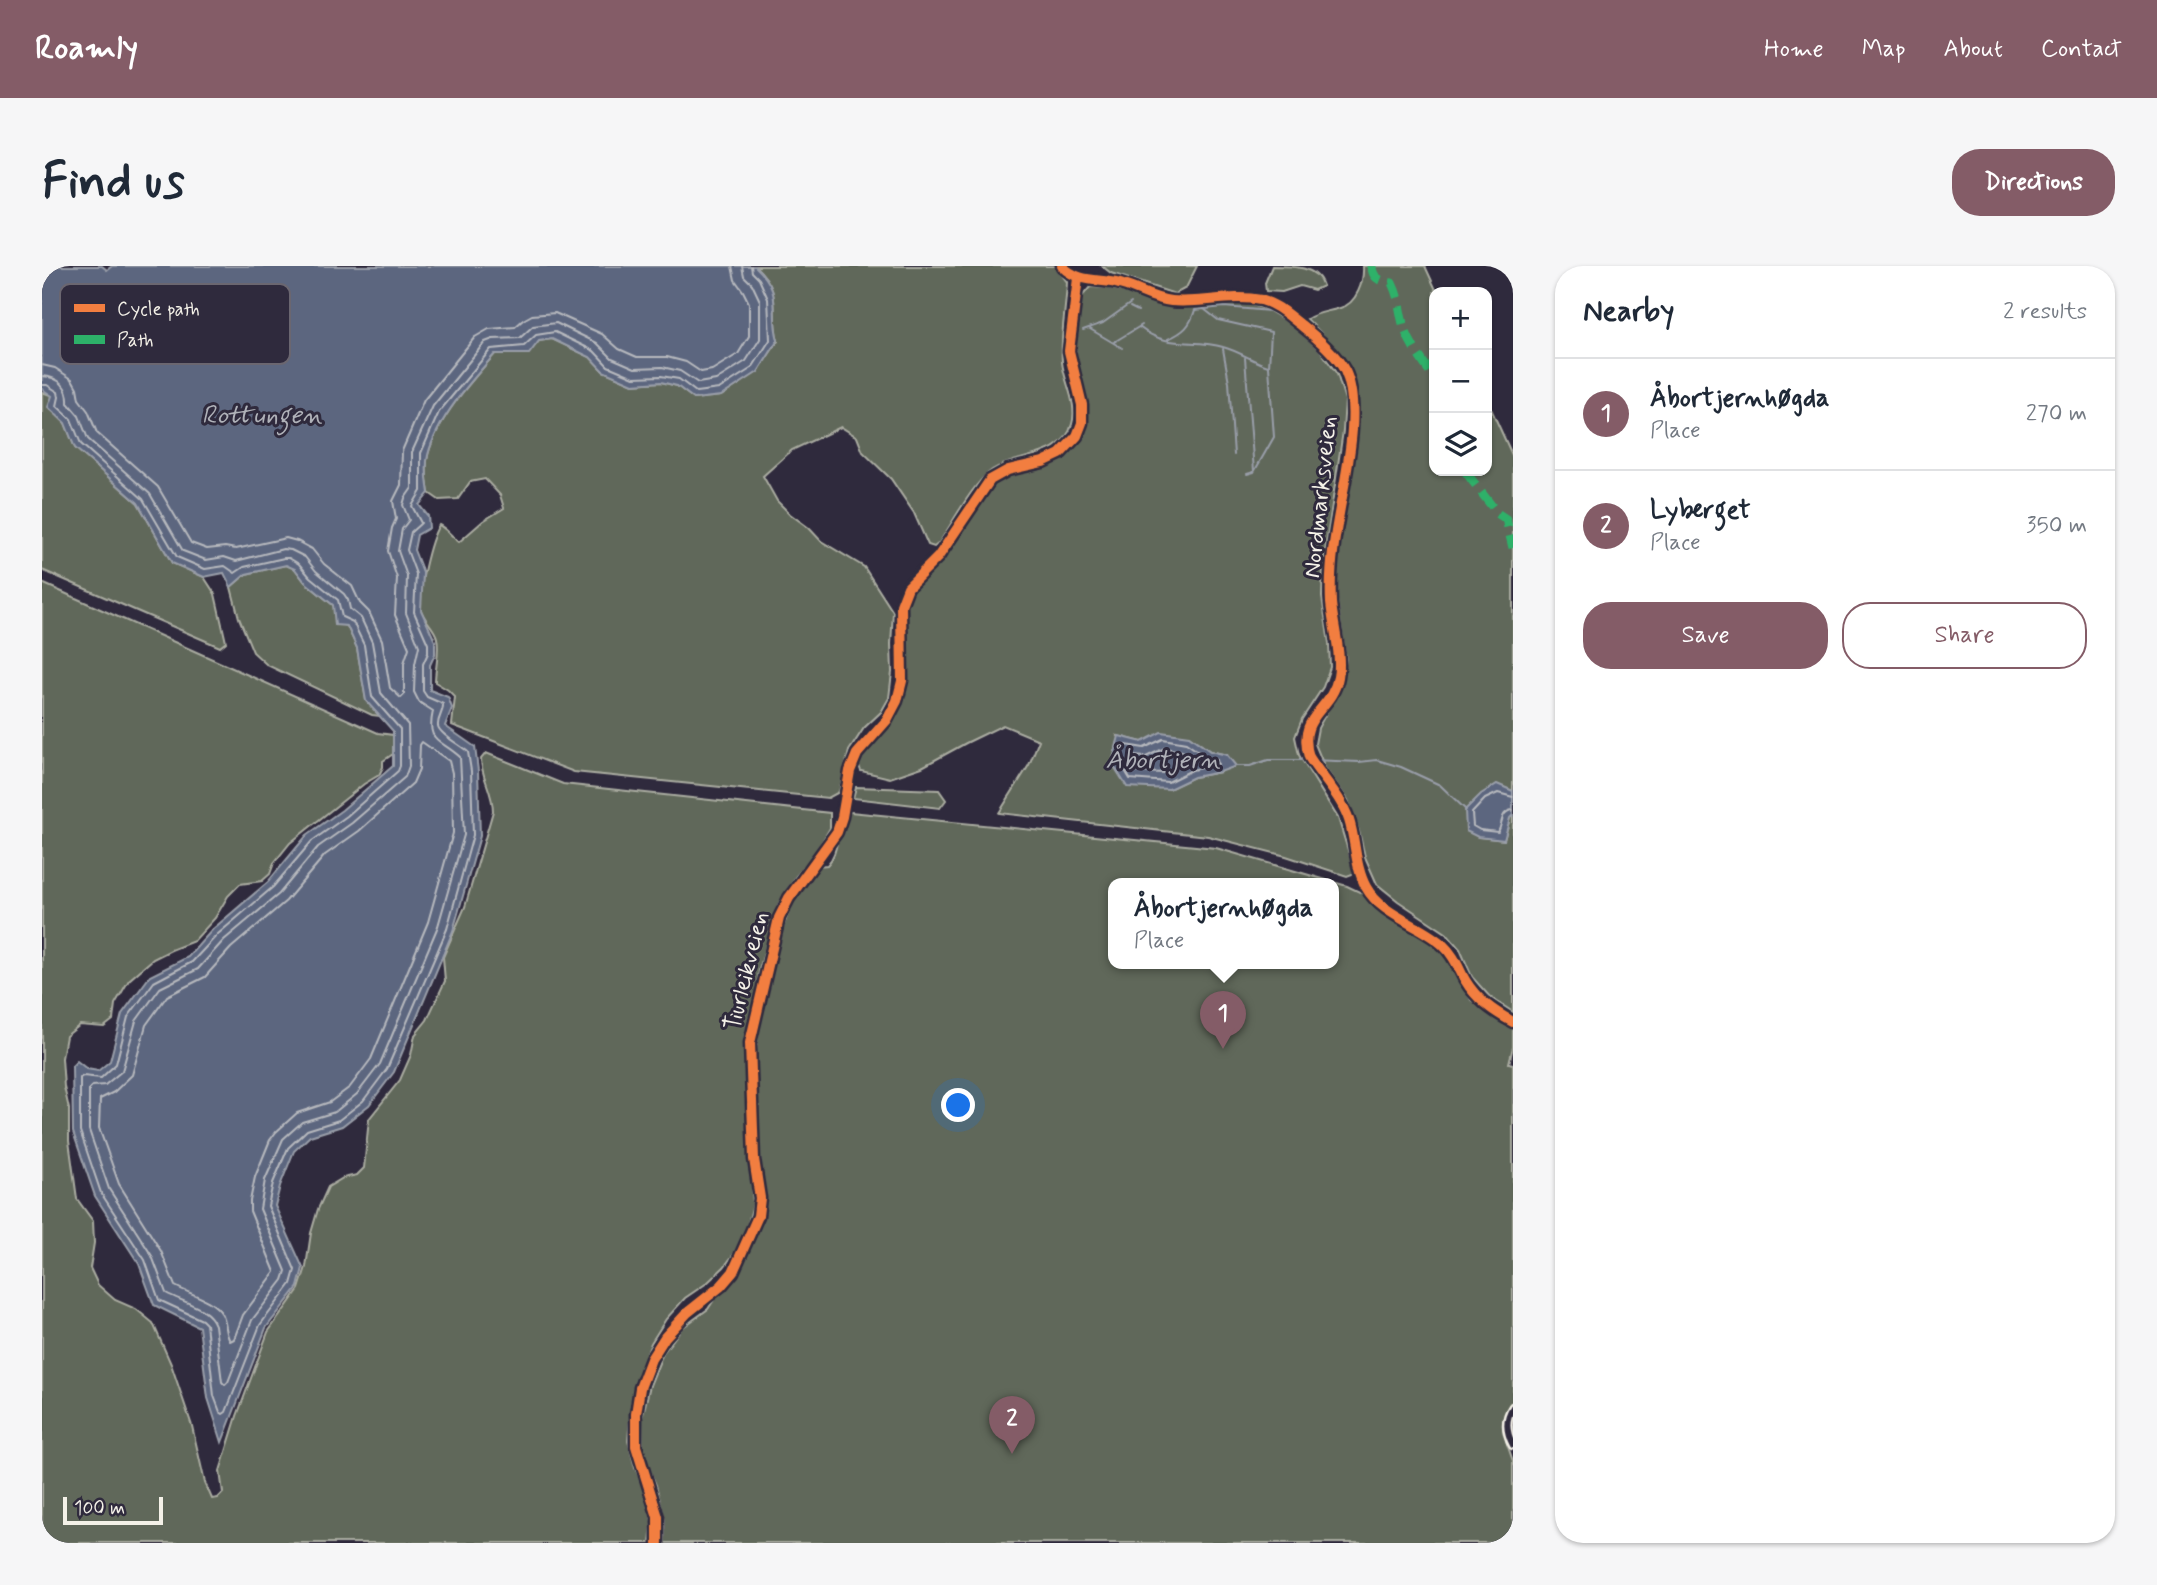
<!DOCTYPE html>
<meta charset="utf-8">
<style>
:root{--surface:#fff;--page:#f6f6f7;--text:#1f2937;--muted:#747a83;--line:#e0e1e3;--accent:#845c67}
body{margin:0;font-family:Mynerve,sans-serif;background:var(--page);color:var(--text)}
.controls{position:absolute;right:21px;top:21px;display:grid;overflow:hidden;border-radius:14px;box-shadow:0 2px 5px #0004}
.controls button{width:63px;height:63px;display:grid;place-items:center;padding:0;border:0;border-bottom:2px solid var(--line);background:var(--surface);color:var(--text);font:35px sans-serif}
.scale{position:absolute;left:21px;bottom:18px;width:100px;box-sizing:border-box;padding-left:7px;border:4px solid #f4f1e8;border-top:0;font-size:19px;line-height:24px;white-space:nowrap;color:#f4f1e8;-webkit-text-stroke:5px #2f2a3d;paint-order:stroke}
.you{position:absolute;left:917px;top:840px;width:24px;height:24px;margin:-18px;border:5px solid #fff;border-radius:50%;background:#1a73e8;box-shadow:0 0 0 10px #1a73e833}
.badge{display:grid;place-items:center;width:46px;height:46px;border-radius:50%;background:var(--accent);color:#fff;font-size:23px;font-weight:700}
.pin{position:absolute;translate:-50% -58px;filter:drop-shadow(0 2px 4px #0008)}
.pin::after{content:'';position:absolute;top:37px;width:24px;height:21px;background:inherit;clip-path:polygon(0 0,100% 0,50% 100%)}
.popup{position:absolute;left:1066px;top:612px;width:231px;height:91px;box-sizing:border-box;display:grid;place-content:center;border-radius:14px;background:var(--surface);filter:drop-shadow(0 2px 5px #0005);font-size:23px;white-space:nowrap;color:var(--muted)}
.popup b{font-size:26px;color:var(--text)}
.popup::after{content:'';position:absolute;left:50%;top:100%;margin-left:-14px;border:14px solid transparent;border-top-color:var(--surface)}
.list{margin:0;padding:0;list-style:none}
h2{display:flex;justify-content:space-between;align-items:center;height:91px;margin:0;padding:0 28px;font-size:30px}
h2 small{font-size:23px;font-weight:400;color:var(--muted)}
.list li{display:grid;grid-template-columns:46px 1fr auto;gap:21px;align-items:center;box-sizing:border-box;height:112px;padding:0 28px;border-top:2px solid var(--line)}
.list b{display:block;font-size:26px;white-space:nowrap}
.list p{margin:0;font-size:23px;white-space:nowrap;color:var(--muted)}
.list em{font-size:23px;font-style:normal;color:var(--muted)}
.actions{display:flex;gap:14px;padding:21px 28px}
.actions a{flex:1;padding:16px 0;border:2px solid var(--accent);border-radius:28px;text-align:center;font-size:24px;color:var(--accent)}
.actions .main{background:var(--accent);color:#fff}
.icon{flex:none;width:38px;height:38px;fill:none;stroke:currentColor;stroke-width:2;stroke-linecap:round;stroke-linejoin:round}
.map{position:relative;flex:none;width:1471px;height:1277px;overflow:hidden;border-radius:28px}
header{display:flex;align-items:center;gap:42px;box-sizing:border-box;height:98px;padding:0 35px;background:var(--accent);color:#fff}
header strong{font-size:33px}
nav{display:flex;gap:38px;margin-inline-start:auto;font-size:24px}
.intro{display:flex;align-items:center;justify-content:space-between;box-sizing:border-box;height:168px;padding:0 42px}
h1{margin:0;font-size:49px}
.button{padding:18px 32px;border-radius:28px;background:var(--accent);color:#fff;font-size:24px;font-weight:700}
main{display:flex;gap:42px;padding:0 42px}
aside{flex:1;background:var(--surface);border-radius:28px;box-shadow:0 2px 5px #0004}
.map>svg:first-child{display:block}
</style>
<header>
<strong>Roamly</strong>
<nav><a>Home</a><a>Map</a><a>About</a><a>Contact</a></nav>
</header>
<div class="intro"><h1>Find us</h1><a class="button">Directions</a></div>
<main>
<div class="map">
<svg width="1471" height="1277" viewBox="0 0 1471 1277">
<rect width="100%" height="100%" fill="#2f2a3d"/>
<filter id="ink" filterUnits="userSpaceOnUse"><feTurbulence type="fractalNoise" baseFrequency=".0143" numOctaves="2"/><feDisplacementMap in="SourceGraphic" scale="14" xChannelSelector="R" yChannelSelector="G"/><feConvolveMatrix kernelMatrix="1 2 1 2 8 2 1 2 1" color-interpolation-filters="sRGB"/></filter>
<g filter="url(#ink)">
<path fill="#60675a" stroke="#aaaca1" stroke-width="2" fill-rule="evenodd" d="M713,0h300l12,16c-1,26 -7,54 -5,80 2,20 16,42 10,62 -10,36 -55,29 -80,46 -19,13 -39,52 -53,73l-5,4 -6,-2 -14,-32 -23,-34 -28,-27 -6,-15 -16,-10 -49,23 -29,26 14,25 13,13 19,14 12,13 43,26 29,45 -2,32 1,28 -3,26 -8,14 -17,16 -15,23 -10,41 -11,6 -254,-26 -122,-47 3,-28 -7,-7 -13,-8c0,-14 5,-29 2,-44 -2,-10 -13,-18 -16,-28 -4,-18 9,-70 18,-85 8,4 12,11 20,17l24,-21 21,-13 -4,-13 -15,-16 -15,3 -12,17 -19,1 -10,-7c-2,-12 -4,-26 -1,-38 9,-36 43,-74 67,-101h33l11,-13 13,-2 38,18 13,14 30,13 28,-2 16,4 17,13 27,-3 36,-24 21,-31c-9,-32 7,-47 -23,-75z
M1060,0h95l-11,22 -11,6 -64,-21z
M1230,0c22,0 45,0 51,20l-9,4 -14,-4 -18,6 -16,-1 -1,-8z
M1321,0h62l12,26h-3v179h53v-71l26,57v334l-16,-6 -19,52 26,3 6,-22 3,-3v197l-23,-15 -18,-20 -12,-28 -14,-16 -48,-32 -21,-17 -12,-27 -6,-26 -11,-31 -23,-32 -10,-24 3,-16 24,-44 4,-25 -10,-65 -1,-35 18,-117 2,-38 -4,-31 -29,-39 -15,-15c10,-7 21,-7 33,-11 17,-4 24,-27 23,-42z
M1048,21l19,1 67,16 68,-1 22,6 27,16 27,25 17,24 8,26 -2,31 -20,134 -1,32 7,46 1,24 -7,20 -21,32 -7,18 4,18 39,63 17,55 -8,3 -61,-20 -78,-20 -209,-23 30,-48 10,-25 -36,-15 -37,18 -44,24 -32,11 -29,-7 -3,-8 12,-21 19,-18 12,-26 5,-30 -2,-61 3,-12 79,-109 15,-9 64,-20 14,-16 7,-18 -1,-20 -8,-32 -2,-35 4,-36zM1076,470l24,6 47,-6 21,15 17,4 -7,17 -26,5 -25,12z
M0,126l11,4 -4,11 16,16 10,25 63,55 34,60 32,14 11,17 11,48 -6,5 -178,-77z
M244,299l9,4 10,13 28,23 14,21 10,22 9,52 14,16 -8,-1 -105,-50 -14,-13 -14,-34 -8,-31 15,-13z
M0,317l336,150 15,2v19l-10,7v6l-4,8 -15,9 -74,59 -16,20 -4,11 -8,7 -22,3 -12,12 -13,22 -21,23 -23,9 -18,9 -24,21 -14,24 -2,16 -9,7 -24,-2 -14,11 -4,22 2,29 5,22v32l8,58 16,22 1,22 -4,25 8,17 17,15 21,9 17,14 18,41 21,62 13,57 7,16 6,-1 5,-5 -3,-22 17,-55 31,-84 31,-43 7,-22 5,-34 7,-24 10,-22 15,-9 14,-3 7,-7 5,-49 31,-39 11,-25 4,-20 12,-15 18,-39 -2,-24 22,-50 28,-96c0,-19 -12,-34 -12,-52l5,-6 77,31 267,29v15l-16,27 -18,21 -18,29 -19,65 -14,102 8,132 -6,23 -11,24 -12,16 -17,16 -22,15 -19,21 -15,24 -12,31 -8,30 -3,37 7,27 12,26 5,28 -2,21h-608z
M814,521l83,3 7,10 -6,8 -87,-10z
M808,546l366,36 131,38 17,8 26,21 30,19 24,18 27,48 42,27v20l-4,16 4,1v339l-10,21 4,20 6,17v82h-848v-23l-9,-35 -13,-31 -1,-35 8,-34 13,-32 19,-25 26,-19 19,-29 34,-65 2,-17c-2,-41 -8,-83 -8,-124 0,-55 24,-169 62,-208l10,-1c14,-14 8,-39 23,-53zM1071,617h220v80h-220z"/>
<path fill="#5c667f" stroke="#999ea9" stroke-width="2" d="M0,0h60l5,4 5,-4h643c30,28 14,43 23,74l-20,32 -37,24 -27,3 -17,-13 -16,-4 -28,2 -30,-13 -13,-14 -38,-18 -13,2 -10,13h-34c-24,27 -58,65 -67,101 -3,12 -1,26 1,38l-10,12 9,11 1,12 -12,7 -3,15 9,23 -2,37 14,31v13l-5,11v25l18,7 4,11 -7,18 30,21 3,24 2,65 -27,95 -59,141 -25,33 -27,21 -32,10 -16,15 -14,35 -5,20 28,62 -5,19 -32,41 -44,114 -14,-44 -9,-71 -45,-22 -15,-41 -44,-68 -22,-64 -1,-66 5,-5 10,8 11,2 12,-10 12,-47 28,-38 38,-19 25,-28 55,-47 39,-47 35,-25 51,-44v-35l-27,-30 -9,-53 -10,-22 -12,-1 -2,-20 -28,-23 -10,-13 -9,-4 -40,9 -15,13 -7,-14 -20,4 -32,-14 -34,-60 -63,-55 -10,-25 -17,-16 4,-11 -10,-7z
M1119,466l28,4 21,15 17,4 9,11 -16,6 -26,5 -25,12 -42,-2 -15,-24 7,-27 23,6z
M1455,518l16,7v24l-3,3 -6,22 -26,-3 -12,-6 -1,-21 16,-16z"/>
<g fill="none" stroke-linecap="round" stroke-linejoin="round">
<path stroke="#b7b9be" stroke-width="2" d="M0,99l13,3 17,11 5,9 2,11 9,12 9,22 61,54 33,56 16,6 18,-2 11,2 50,-11 11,3 15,8 12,15 28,22 8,17 9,9 13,28 8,48 11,10 3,-3v-32l5,-15 -14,-33 2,-37 -9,-27 4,-23 4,-9 -3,-18 8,-16 1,-34 22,-51 51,-63 14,-8 26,-2 8,-7 9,-5 23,-2 47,21 17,15 18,8h30l19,5 15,10 11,-2 26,-16 11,-18v-33l-6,-12 -8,-11 -3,-14
M0,110c17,1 27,11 26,27l11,13 9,23 62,55 33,57 23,9 18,-3 12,4 47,-12 8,1 14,7 11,14 28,23 4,6 2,9 11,9 11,24 9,51 27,32 1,41 -4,11 -53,46 -34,24 -39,47 -55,46 -26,29 -38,19 -24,33 -14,50 -17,14 -13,1 -3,3v41l20,59 43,67 14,37c16,9 43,14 49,32l7,57 3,3 3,-3 24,-62 31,-40 3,-9 -26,-62 5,-29 18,-41 19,-17 33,-10 22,-18 23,-30 58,-138 26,-91 -4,-78c-21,-19 -34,-14 -27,-46l-14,-9 -5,-10 1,-28 4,-18 -13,-33 1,-37 -9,-25 4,-22 7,-9 -6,-15 2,-7 7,-10v-36l21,-46 52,-64 8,-3 27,-1 13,-12 23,-3 41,20 15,15 23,10 27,-1 18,4 18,12 18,-3 30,-19 14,-22v-38l-8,-17 -8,-8 -2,-10
M0,119h5l11,7 1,5 -2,9 14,13 10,25 62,55 34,58 28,12 20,-3 10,7 9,-6 40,-9h5l10,6 11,13 28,23 4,17 11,5 11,23 8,52 28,32v37l-2,5 -51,45 -35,25 -39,46 -55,47 -26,28 -38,20 -26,35 -12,47 -15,14 -18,-2 -3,2v53l21,62 44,67 14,40 43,20 4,4 8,72 6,16 3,2 3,-2 34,-87 31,-41 4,-14 -27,-64 5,-23 15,-35 19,-18 32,-10 24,-19 24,-32 60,-140 26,-94 -2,-64 -3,-19c-6,-6 -29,-18 -30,-26 -1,-8 6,-14 5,-22l-16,-7 -4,-6v-27l5,-11v-9l-14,-32 2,-38 -9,-24 4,-18 10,-9 -9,-17 9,-15v-38l18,-41 52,-63 33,-3 12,-11 19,-3 39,19 14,15 26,11 27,-1 18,3 17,13 23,-3 33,-21 18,-28 -2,-41 -9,-20 -7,-7 -1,-6
M1121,473l23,4 20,14 11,3 1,4 -26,6 -24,12 -38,-3 -10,-17 3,-16 3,-1 18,3z
M380,476l27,19 3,12 1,60 -25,89 -57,137 -21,28 -20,15 -33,11 -21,19 -6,8 -15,37 -5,24v10l25,61 -32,43 -9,24 -4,2c-5,-8 -3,-18 -8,-27 -9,-15 -33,-20 -47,-28l-14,-35 -42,-67 -20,-56 1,-29 14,-7 18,-17 14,-50 21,-29 38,-19 26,-29 55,-47 39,-46 34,-24 54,-48 6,-14 1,-24z
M1123,482l17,3 8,5 1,4 -25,13 -30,-1 -7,-11 2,-5 15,1z
M1471,531l-15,-4 -13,6 -13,14 1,13 7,4 18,2c5,-8 2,-21 15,-22"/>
<path stroke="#999ea9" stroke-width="2" d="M1088,41l8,4
M1162,43l14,11 53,12 -2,35 5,70 -20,35 -7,2
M1097,61c29,23 54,11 84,20 15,4 30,14 45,19
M1048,63l32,19
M1041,64l20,-7 28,-20
M1126,73c16,-7 22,-13 27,-29l29,-3 46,4
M1072,76l28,-17
M1181,83l6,33 5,73
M1203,92l9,113
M1271,494l46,2 18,-2 24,7 39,18 26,25
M1194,500h14l18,-6h39"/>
<defs>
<path id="minor" d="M1020,0c15,16 34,13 54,17 19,4 35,16 55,18 30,3 60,-7 90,-1 16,4 28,16 40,25 16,13 35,29 44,46 15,31 4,88 -2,121 -7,37 -14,73 -12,111 2,22 11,52 7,74 -6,34 -42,38 -29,80 13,21 32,39 40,63 7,22 6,47 17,67 16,29 54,37 77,58 11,10 15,22 22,35 12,20 28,31 48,42
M1471,1141c-8,12 -7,25 0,38
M616,1277v-26l-22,-71v-32l4,-26 11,-29 14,-22 22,-24 34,-27 12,-14 25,-56 2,-18 -6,-39 -4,-116 29,-125 10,-20 48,-66 5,-15 8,-46 7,-17 30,-34 10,-19 5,-20 -1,-76 7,-18 30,-30 52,-77 18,-10 35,-8 17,-8 17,-18 5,-13v-18l-13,-54 9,-73"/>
</defs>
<use href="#minor" stroke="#f4f1e8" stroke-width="11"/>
<use href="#minor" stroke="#2f2a3d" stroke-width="6"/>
<path stroke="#2db169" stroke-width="9" stroke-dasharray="18 9" stroke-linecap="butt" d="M1330,0c0,13 9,15 20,17 8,16 7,28 12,44 6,17 19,36 30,50
M1423,205l32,42 9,6 7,29"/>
<defs>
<path id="cycleway" d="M1020,0c15,16 34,13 54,17 19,4 35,16 55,18 30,3 60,-7 90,-1 16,4 28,16 40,25 16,13 35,29 44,46 15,31 4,88 -2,121 -7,37 -14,73 -12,111 2,22 11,52 7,74 -6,34 -42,38 -29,80 13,21 32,39 40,63 7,22 6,47 17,67 16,29 54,37 77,58 11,10 15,22 22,35 12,20 28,31 48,42
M616,1277v-26l-22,-71v-32l4,-26 11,-29 14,-22 22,-24 34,-27 12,-14 25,-56 2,-18 -6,-39 -4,-116 29,-125 10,-20 48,-66 5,-15 8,-46 7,-17 30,-34 10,-19 5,-20 -1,-76 7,-18 30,-30 52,-77 18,-10 35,-8 17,-8 17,-18 5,-13v-18l-13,-54 9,-73"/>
</defs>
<use href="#cycleway" stroke="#2f2a3d" stroke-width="15"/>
<use href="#cycleway" stroke="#f27e40" stroke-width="10"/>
</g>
</g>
<g text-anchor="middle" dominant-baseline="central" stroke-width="6" stroke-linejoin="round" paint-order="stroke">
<g font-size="24" fill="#f4f1e8" stroke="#2f2a3d">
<text transform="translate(1279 231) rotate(-84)">Nordmarksveien</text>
<text transform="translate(705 705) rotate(-76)">Tiurleikveien</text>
</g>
<g font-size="26" font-style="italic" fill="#b0b2b9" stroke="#2f2a3d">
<text x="220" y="150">Rottungen</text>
<text x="1121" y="495">Åbortjern</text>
</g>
</g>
<rect x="18" y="18" width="230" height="80" rx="10" fill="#2f2a3d" stroke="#6a6670" stroke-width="2"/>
<rect x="32" y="38" width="31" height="8" fill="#f27e40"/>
<rect x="32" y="69" width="31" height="9" fill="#2db169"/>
<g font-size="19" fill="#f4f1e8">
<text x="75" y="49">Cycle path</text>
<text x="75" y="80">Path</text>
</g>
</svg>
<div class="controls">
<button>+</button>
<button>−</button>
<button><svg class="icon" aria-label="layers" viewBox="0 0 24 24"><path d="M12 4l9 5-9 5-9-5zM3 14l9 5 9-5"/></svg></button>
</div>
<div class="scale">100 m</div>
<div class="you"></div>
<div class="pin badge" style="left:1181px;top:783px">1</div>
<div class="popup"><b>Åbortjernhøgda</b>Place</div>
<div class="pin badge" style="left:970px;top:1188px">2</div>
</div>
<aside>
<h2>Nearby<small>2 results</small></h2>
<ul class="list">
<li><span class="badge">1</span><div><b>Åbortjernhøgda</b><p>Place</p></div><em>270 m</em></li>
<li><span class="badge">2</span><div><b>Lyberget</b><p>Place</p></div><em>350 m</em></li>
</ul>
<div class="actions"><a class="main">Save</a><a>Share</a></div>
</aside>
</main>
